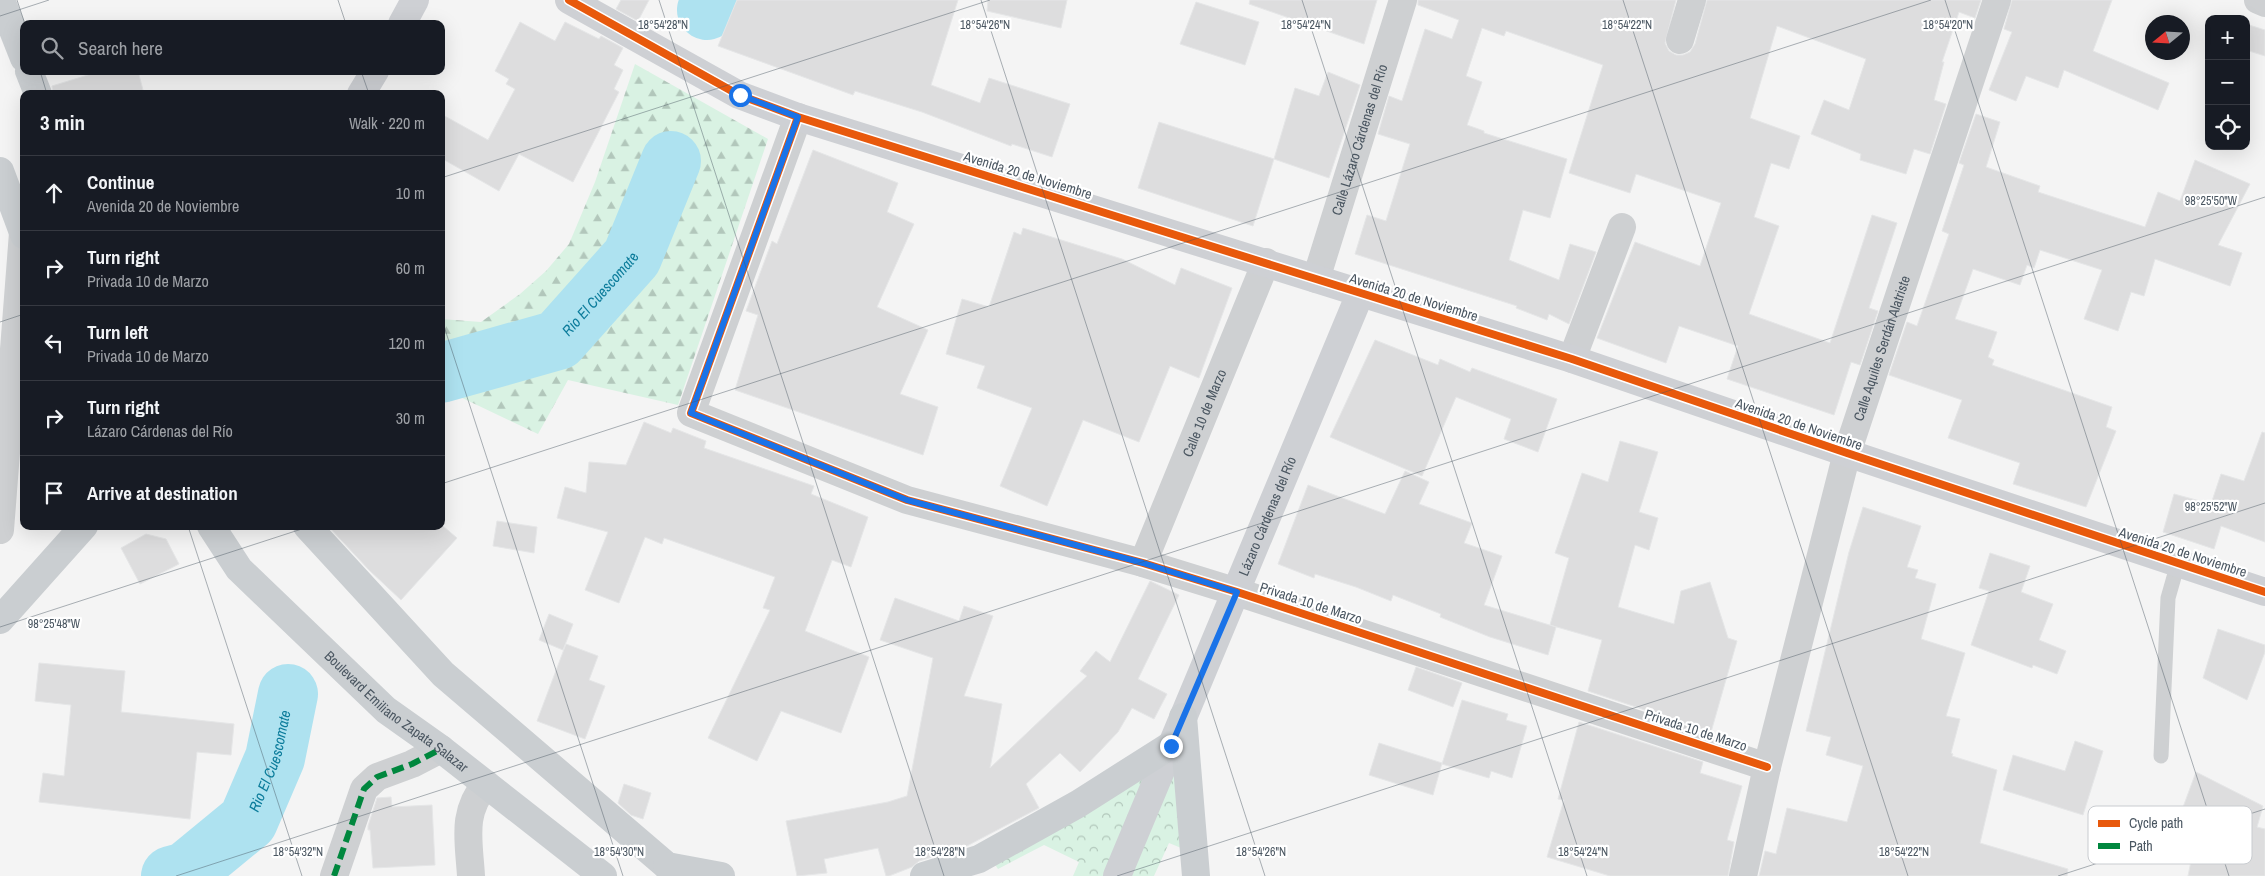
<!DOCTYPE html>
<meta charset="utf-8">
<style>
:root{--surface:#171b24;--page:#242831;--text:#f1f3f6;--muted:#9ea1a6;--line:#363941}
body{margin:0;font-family:"Archivo Narrow",sans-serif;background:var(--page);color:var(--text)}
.controls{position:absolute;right:15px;top:15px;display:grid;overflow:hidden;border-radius:10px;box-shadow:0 5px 20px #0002}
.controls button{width:45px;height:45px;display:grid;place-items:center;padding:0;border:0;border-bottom:1px solid var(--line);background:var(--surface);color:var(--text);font:25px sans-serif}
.compass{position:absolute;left:2145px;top:15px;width:45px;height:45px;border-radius:50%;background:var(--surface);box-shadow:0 5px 20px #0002;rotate:252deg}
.stop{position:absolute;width:15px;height:15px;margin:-11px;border:4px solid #1a73e8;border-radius:50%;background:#fff}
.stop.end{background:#1a73e8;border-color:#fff;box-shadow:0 1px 5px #0008}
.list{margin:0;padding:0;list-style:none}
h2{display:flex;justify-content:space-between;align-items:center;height:65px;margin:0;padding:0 20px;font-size:21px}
h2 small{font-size:16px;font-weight:400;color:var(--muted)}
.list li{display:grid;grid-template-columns:32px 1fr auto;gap:15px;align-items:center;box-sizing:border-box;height:75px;padding:0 20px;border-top:1px solid var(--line)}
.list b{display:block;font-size:19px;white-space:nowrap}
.list p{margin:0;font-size:16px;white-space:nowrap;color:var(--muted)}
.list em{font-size:16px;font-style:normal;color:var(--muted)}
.icon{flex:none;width:28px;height:28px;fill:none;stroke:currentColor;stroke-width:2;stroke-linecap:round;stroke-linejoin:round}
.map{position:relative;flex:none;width:2265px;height:876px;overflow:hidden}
.search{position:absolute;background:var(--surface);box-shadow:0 5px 20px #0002;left:20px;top:20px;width:425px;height:55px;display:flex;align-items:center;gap:12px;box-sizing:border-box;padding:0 18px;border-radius:10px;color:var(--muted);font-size:19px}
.panel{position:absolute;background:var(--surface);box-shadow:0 5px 20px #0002;left:20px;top:90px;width:425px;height:440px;border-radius:10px}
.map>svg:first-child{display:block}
</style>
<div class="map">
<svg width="2265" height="876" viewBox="0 0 2265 876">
<defs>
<pattern id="forest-firs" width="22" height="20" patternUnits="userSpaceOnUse" patternTransform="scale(1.25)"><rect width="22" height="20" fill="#d9f2e3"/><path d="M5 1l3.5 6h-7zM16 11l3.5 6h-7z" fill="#b2c7bb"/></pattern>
<pattern id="park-crowns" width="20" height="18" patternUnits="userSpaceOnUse" patternTransform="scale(1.25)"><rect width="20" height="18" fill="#d9f2e3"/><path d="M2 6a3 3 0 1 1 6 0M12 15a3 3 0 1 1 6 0" fill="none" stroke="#b2c7bb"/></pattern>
</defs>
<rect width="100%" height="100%" fill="#f4f4f4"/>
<path fill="url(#forest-firs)" d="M635,64l133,75 -90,266 -110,-25 -30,54 -82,-39 -15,6v-82l40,3 39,-28 26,-23 23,-27 26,-62z"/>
<path fill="url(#park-crowns)" d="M1176,767l10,83 -17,-7 -15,33h-81l6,-14 -35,-17 -46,24 -4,-6 148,-91z"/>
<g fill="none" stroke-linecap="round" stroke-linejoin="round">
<g stroke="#aee2f0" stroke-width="60">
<path d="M707,10l6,-10"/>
<path id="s1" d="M441,373l117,-33 74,-83 39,-96"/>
<path id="s2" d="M171,876l15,-4 62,-51 27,-63 13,-64"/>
</g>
</g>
<path fill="#ddddde" stroke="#e5e6e7" d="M621,0h28l-11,21 -22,-12z
M737,0h221l-27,85 49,18 9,-25 81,26 -18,53 -40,-13 -1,2 -89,-34 -67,-21 -2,4 -135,-49z
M988,0h79l-6,28 -74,-17z
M1250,0h127l-13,44 -115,-40z
M1418,0h258l-11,43 4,8 7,4h7l7,-3 5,-8 12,-44h274l-6,18 -16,-6 -17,50h2l-10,38 12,4 -16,50 -16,-5 -8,25 -46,-14 1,-6 -50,-20 13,-34 25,10 17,-51 -89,-33 -27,92 50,18 -11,33 -18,-6 -17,54 25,9 -30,88 81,29 42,-128 25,8 -28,85 9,3 -18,54 -9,-3 -17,53 -107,-36 11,-33 -59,-20 -13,37 -69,-25 38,-96 65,24 21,-63 -85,-29 -6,19 -61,-20 34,-108 -97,-34 -2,5 -22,-8 -16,48 16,6 -15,43 17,6v2l83,26 -17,59 -27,-8 -14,50 50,20 11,-36 26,8 -27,72 -20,-10 -2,6 -31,-12 1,-2 -162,-52 12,-39 19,6 24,-77 -32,-10 11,-38 13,5 23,-72 27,10 7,-19 -41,-15z
M2012,0h100l-19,51 76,32 -11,27 -94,-40 -6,18 -32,-12 -10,25 -27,-11 23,-58 -8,-3z
M1196,2l63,20 -14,43 -65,-21z
M520,22l35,19 10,-19 34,17 2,-3 22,12 -9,17 9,5 -9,19 5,3 -46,90 -54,-28 -20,37 -58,-33v-44l47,26 27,-51 -9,-5 3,-5 -14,-8z
M2246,24l19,6v26l-19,-6z
M101,71h37l6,23h-91l-1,-8z
M1328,72l32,13 -31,93 -55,-19 -21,67 -115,-38 21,-66 115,37 21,-71 24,8z
M1976,114l24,8 -14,45 54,19 -2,6 107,35 13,-35 22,9 15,-41 55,24 -32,61 24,8 -12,33 -75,-27 -11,37 -13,-4 -13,39 -34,-12 18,-49 -62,-20 -6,18 -7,-3 -7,20 -47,-16 -18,50 42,13 -9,25 6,3 -2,5 120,42 -6,20 10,4 -30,76 -73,-23 7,-21 -72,-25 14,-38 -73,-25 18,-53 10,4 32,-92 -7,-3 22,-66 -5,-2z
M813,150l85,33 -11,29 27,12 -37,83 51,23 -28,64 38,13 -15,48 -188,-65 23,-75 -12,-4 26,-70 5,3z
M1023,228l99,31 53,26 6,-17 51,20 -33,90 -29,-12 -31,76 -56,-22 -36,86 -47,-20 32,-78 -55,-20 8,-22 -39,-12 16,-55 27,8 25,-75 7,3z
M1375,340l63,25 2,-6 30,13 2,-4 85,31 -19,53 -34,-13 7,-20 -55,-22 -34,79 -92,-39z
M644,422l27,11 2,-5 33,13 -2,7 110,38 -3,8 57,23 -17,50 -19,-7 -27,71 64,26 -28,76 -60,-22 -24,50 -49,-23 62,-128 -7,-2 12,-31 -111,-39 -2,6 -17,-7 -26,66 -34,-13 23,-58 -51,-14 8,-31 21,6 3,-31 37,3z
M2262,432l3,1v109l-44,-16 -7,23 -51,-17 11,-38 37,10 10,-30 23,7z
M1620,441l38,11 -19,60 19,6 -9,32 -14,-5 -17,62 56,17 7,-33 29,-9 18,56 9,3 -26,91 -123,-41 14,-51 -52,-15 19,-67 -14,-5 27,-80 26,9z
M1405,471l24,11 -10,22 53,19 -8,20 38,13 -18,49 72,22 -8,28 -58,-18 -50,-20 1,-3 -48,-19 -2,6 -35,-14 -41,-13 -1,4 -36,-14 30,-79 77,29z
M1863,507l58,19 -14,41 11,3 -3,8 21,6 -15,55 44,14 -19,63 14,3 -9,34 2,1 -1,2 45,14 -17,73 88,26 -1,7h-308l6,-25 11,3 11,-46 60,14 16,-56 -37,-11 5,-18 -25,-6 43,-179z
M497,521l40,6 -3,26 -41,-7z
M328,526h115l14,12 -56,62 -32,-30z
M146,534l20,5 13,25 -39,20 -19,-36z
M1990,553l40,13 -9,26 32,12 -14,36 27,11 -9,23 -24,-9 -1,3 -61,-23 18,-54 -10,-3z
M1150,581l29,14 -41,84 29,15 -13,25 -22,-11 -14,24 -38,40 -20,-19 -34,31 13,24 -74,39 -46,14 -7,6 -23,9h-3l-8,-28 -54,11 3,14 -30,3 -11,-55 102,-19 19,-6 26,-138 -53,-18 15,-42 64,23 5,-15 29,10 -29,80 38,8 -12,64 97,-92 -7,-5 16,-20 14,11z
M549,614l24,10 -10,26 -24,-10z
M2218,629l47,16v7l-18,48 -44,-22z
M566,644l32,12 -9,24 16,6 -20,53 -48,-18z
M39,663l86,8 -4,41 113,12 -3,31 -34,-3 -7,67 -151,-17 4,-29 21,3 7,-71 -36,-4z
M1416,667l46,16 -9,24 -45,-17z
M1462,700l46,14 -2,6 21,6 -15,52 -21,-7 -2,7 -47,-14z
M1579,722l124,40 -3,11 42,13 -15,54 7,2 -6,34h-118l-63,-19 17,-57 -6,-1z
M2075,741l28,10 -20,64 -80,-25 10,-35 52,16z
M1379,743l63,20 -9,32 -64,-20z
M2196,772l67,34 -6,21 8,2v47h-77l8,-40 -21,-7z
M624,784l27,9 -8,26 -12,-4 -13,-12z
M391,797l1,10 40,-2 3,60 -62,3 -3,-38h-2v-4l9,-28z"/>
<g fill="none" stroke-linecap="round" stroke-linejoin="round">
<path stroke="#ced0d2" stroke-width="15" d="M2161,756l7,-158 10,-35"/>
<g stroke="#ced0d2" stroke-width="28">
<path d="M2258,0l7,3"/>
<path d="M1680,40l12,-40"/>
<path d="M798,117l-107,296 216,87 236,63 94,29 530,175"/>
<path id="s3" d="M1316,279l87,-279"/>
<path d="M1572,359l50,-132"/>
<path d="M0,530l23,-297"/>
<path id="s4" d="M1143,563l123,-301"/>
<path d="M334,876l30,-87 13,-12 35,-13 29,-15"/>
<path d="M471,876c-2,-35 -10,-63 15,-92"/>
<path id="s5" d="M1743,876l24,-109 80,-314 150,-453"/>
</g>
<g stroke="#ced0d4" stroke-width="28">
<path d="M569,0l170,95 59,22 774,242 275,94 418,139"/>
<path d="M402,24l13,-24"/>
<path d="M361,94l14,-23"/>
<path id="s6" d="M1117,876l243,-582"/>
</g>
<g stroke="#caced1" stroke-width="28">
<path d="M1,0l23,58"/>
<path d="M29,71l9,23"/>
<path d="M0,171l24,64"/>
<path id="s7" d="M211,526l28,43 147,141 55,39 162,127"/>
<path d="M307,526l136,148 224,192 17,10"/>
<path d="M0,620l84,-94"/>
<path d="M1183,717l13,159"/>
<path d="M667,866l54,10"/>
<path d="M924,876l55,-17 99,-55 93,-59"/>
</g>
<path stroke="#00873e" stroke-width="6" stroke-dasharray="12 6" stroke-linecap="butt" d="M334,876l30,-87 13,-12 35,-13 29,-15"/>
<defs>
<path id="cycleway" d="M569,0l170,95 59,22 774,242 275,94 418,139
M798,117l-107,296 216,87 236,63 94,29 530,175"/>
</defs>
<use href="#cycleway" stroke="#fff" stroke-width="11"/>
<use href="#cycleway" stroke="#e8590c" stroke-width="8"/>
</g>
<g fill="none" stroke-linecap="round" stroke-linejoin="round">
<path stroke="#1a73e8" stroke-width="6" d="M740,95l58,22 -107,296 216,87 236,63 94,29 -66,154"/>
</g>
<path fill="none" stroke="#4a5661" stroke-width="1" stroke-opacity="0.45" d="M17,0l8,24M338,0l8,24M659,0l285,876M981,0l284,876M1302,0l285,876M1623,0l285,876M1945,0l284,876M0,16l49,-16M40,71l7,23M361,71l8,23M441,178l549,-178M441,317l182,559M0,322l24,-8M441,484l1490,-484M188,526l114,350M0,627l311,-101M176,876l2089,-679M1117,876l1148,-373M2058,876l207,-67"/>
<g text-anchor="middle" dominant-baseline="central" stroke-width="4.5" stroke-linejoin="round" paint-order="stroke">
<g font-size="14" fill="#4a5661" stroke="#fff">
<text stroke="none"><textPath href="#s3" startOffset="146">Calle Lázaro Cárdenas del Río</textPath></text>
<text transform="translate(1028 175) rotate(17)">Avenida 20 de Noviembre</text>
<text transform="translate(1414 297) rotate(17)">Avenida 20 de Noviembre</text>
<text stroke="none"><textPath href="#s5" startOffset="546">Calle Aquiles Serdán Alatriste</textPath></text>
<text stroke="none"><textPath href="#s4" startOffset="162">Calle 10 de Marzo</textPath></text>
<text transform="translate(1799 424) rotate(19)">Avenida 20 de Noviembre</text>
<text stroke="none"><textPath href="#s6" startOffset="390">Lázaro Cárdenas del Río</textPath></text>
<text transform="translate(2183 552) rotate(18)">Avenida 20 de Noviembre</text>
<text transform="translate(1311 603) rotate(18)">Privada 10 de Marzo</text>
<text stroke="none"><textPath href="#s7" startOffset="264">Boulevard Emiliano Zapata Salazar</textPath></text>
<text transform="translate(1696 730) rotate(18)">Privada 10 de Marzo</text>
</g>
<g font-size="15" font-style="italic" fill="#0c7c9b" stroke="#fff">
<text stroke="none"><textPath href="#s1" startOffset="184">Rio El Cuescomate</textPath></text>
<text stroke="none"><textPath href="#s2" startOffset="160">Rio El Cuescomate</textPath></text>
</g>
</g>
<rect x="2088" y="806" width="164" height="58" rx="8" fill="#fff" stroke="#c9ccd0" stroke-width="1"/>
<rect x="2098" y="820" width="22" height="7" fill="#e8590c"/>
<rect x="2098" y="843" width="22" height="6" fill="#00873e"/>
<g font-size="14" fill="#4a5661">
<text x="2129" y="828">Cycle path</text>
<text x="2129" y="851">Path</text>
</g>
<g font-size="12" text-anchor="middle" fill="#4a5661" stroke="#fff" stroke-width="4.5" stroke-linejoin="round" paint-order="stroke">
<text x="663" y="29">18°54'28"N</text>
<text x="985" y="29">18°54'26"N</text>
<text x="1306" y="29">18°54'24"N</text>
<text x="1627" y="29">18°54'22"N</text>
<text x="1948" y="29">18°54'20"N</text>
<text x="2211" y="205">98°25'50"W</text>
<text x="2211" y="511">98°25'52"W</text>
<text x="54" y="628">98°25'48"W</text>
<text x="298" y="856">18°54'32"N</text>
<text x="619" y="856">18°54'30"N</text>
<text x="940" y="856">18°54'28"N</text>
<text x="1261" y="856">18°54'26"N</text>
<text x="1583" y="856">18°54'24"N</text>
<text x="1904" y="856">18°54'22"N</text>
</g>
</svg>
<div class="controls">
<button>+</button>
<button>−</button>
<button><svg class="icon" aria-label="locate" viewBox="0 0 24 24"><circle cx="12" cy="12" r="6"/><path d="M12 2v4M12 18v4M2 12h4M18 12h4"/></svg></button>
</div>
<svg class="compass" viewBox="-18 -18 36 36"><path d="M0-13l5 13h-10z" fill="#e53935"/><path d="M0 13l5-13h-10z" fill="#9ea1a6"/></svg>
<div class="stop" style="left:740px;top:95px"></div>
<div class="stop end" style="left:1171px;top:746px"></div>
<div class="search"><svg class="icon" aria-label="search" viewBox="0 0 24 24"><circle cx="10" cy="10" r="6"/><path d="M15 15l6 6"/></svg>Search here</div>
<section class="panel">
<h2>3 min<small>Walk · 220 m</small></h2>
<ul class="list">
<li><svg class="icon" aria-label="ahead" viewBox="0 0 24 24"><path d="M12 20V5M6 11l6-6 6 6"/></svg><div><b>Continue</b><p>Avenida 20 de Noviembre</p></div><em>10 m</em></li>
<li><svg class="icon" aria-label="right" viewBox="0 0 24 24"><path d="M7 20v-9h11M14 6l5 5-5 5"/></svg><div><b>Turn right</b><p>Privada 10 de Marzo</p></div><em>60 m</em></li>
<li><svg class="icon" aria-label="left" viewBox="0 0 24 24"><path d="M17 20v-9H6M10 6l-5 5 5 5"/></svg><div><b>Turn left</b><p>Privada 10 de Marzo</p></div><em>120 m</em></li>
<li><svg class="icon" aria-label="right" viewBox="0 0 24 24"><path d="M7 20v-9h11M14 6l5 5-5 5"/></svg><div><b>Turn right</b><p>Lázaro Cárdenas del Río</p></div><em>30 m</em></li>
<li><svg class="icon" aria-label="arrive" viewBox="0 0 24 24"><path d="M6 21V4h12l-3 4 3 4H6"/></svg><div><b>Arrive at destination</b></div></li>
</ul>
</section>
</div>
